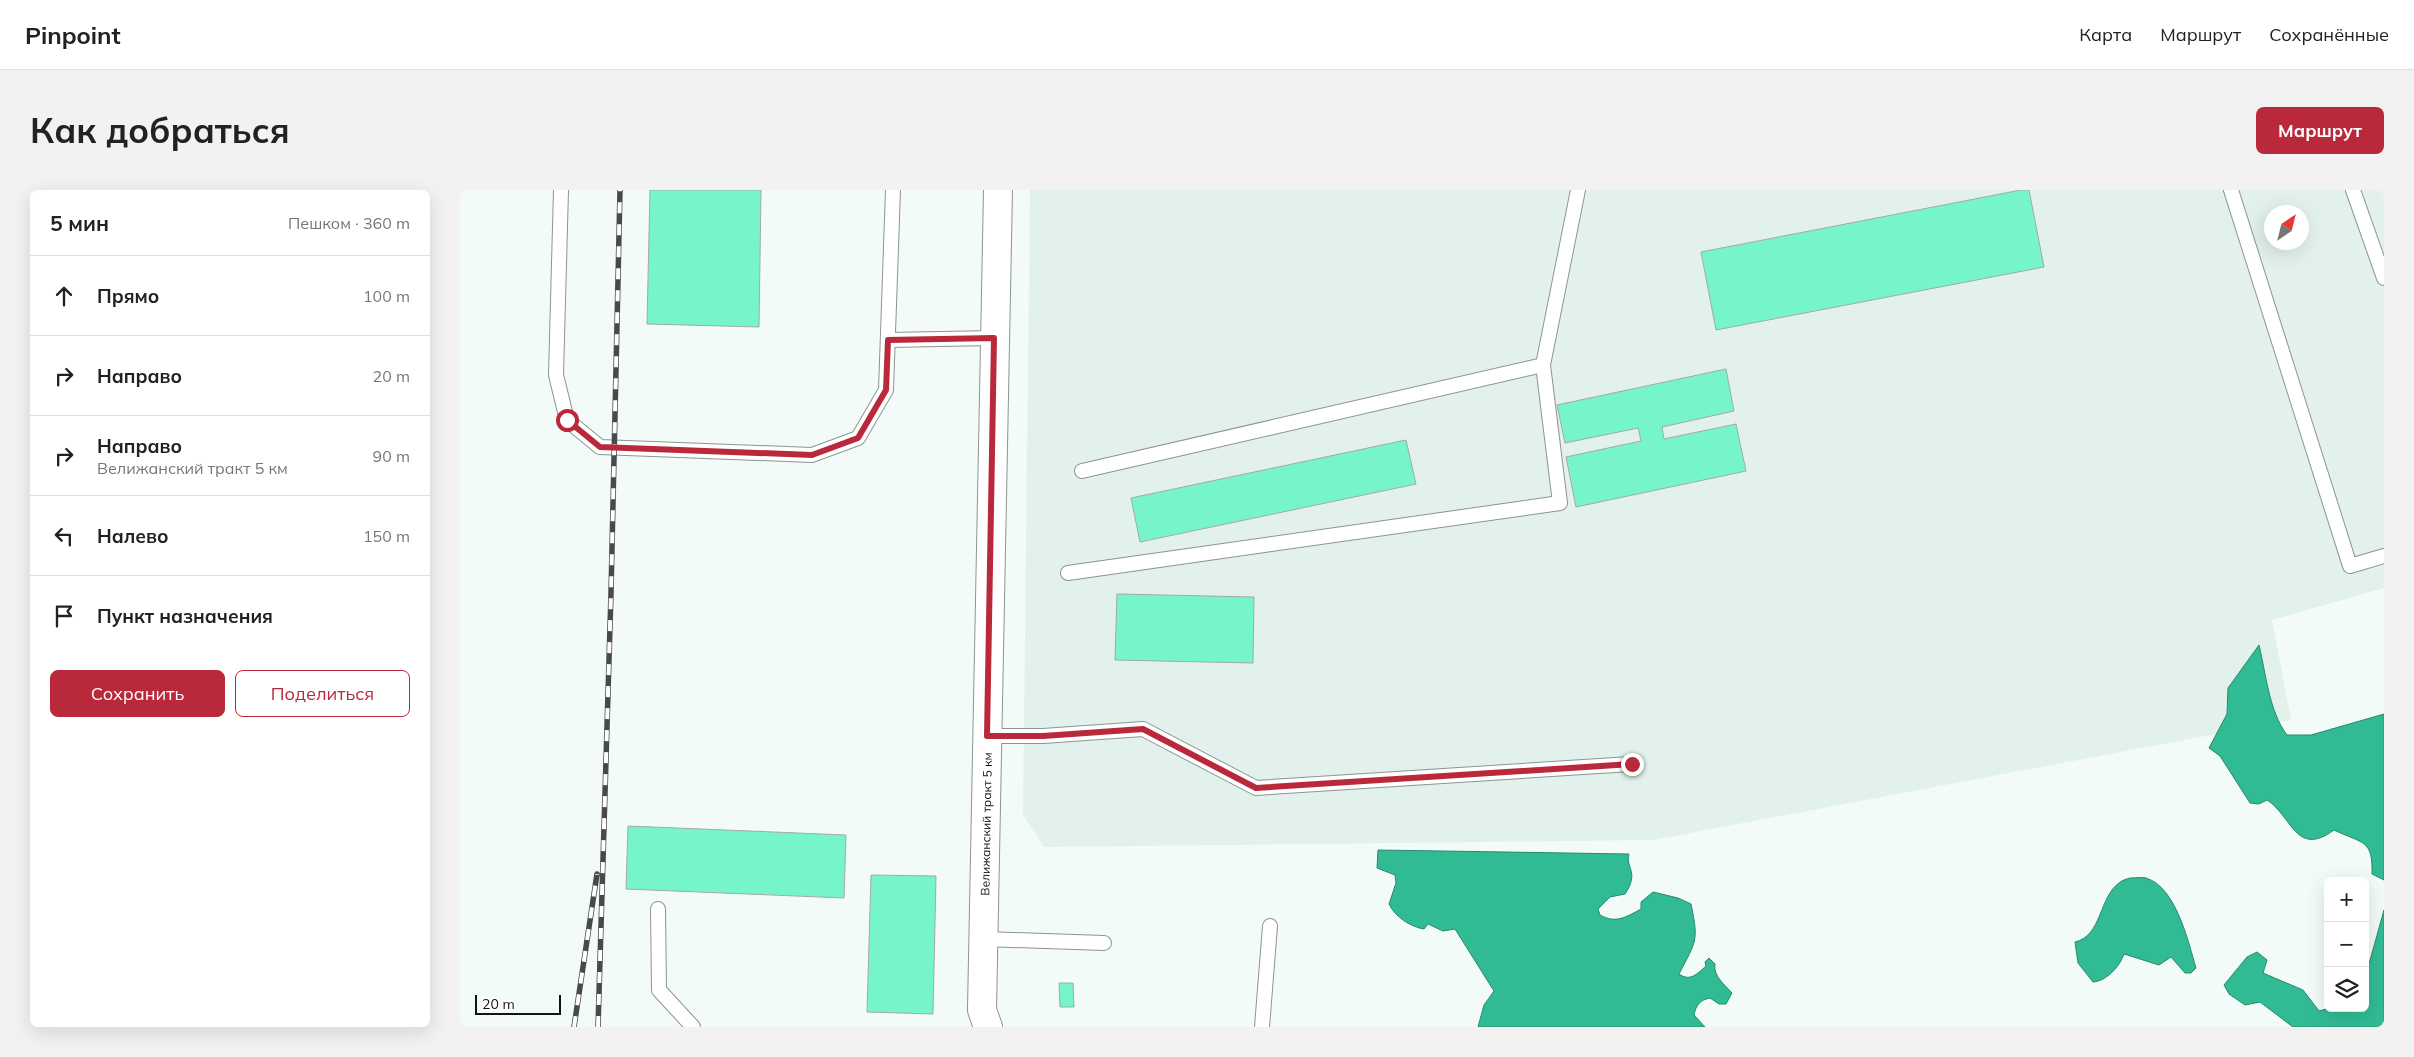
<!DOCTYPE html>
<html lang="ru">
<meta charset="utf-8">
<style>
:root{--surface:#fff;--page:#f2f2f2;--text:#222;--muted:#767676;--line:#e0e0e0;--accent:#b9283b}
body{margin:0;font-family:Mulish,sans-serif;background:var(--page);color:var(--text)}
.controls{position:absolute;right:15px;bottom:15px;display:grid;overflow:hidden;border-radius:8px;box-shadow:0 5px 20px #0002}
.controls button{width:45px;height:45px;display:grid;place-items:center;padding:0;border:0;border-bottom:1px solid var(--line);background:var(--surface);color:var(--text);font:25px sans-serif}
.compass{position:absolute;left:1804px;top:15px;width:45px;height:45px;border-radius:50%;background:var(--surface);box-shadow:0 5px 20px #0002;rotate:35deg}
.scale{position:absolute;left:15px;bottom:12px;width:86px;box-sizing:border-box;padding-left:5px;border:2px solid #111413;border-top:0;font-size:14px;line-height:18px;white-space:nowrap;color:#111413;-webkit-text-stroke:4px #fff;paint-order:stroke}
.stop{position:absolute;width:15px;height:15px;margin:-11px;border:4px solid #b9283b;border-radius:50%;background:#fff}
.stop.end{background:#b9283b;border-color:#fff;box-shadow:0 1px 5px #0008}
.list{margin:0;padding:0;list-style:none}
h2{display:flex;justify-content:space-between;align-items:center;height:65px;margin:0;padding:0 20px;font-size:21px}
h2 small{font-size:16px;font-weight:400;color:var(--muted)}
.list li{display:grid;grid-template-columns:32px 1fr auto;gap:15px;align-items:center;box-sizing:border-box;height:80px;padding:0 20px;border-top:1px solid var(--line)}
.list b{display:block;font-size:19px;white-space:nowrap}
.list p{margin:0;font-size:16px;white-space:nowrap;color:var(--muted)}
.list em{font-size:16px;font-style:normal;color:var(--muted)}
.actions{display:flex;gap:10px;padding:15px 20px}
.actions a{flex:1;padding:11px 0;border:1px solid var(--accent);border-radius:8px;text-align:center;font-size:18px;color:var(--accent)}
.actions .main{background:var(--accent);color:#fff}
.icon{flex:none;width:28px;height:28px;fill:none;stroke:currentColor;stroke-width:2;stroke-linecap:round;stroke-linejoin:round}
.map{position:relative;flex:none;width:1924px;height:837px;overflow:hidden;border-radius:8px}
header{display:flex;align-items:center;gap:30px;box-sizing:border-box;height:70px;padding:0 25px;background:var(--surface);border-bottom:1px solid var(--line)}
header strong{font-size:24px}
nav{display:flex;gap:28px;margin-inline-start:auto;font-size:18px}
.intro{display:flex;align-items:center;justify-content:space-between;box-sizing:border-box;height:120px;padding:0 30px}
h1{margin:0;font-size:35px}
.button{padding:12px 22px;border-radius:8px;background:var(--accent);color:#fff;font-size:18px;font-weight:700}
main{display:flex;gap:30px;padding:0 30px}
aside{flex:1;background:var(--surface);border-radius:8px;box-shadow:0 5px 20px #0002}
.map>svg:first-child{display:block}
</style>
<header>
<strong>Pinpoint</strong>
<nav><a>Карта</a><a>Маршрут</a><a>Сохранённые</a></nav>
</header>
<div class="intro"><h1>Как добраться</h1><a class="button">Маршрут</a></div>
<main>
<aside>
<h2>5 мин<small>Пешком · 360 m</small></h2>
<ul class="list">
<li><svg class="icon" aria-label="ahead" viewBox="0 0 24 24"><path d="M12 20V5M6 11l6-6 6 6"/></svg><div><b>Прямо</b></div><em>100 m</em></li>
<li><svg class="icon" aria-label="right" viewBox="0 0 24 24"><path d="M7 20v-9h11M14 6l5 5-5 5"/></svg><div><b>Направо</b></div><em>20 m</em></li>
<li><svg class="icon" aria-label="right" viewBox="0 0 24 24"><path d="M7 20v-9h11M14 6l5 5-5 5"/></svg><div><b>Направо</b><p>Велижанский тракт 5 км</p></div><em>90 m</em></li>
<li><svg class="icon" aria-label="left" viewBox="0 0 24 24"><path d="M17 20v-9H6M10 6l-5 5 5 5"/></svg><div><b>Налево</b></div><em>150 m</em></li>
<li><svg class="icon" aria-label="arrive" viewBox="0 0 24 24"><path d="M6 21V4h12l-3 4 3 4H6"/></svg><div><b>Пункт назначения</b></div></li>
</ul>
<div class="actions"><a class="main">Сохранить</a><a>Поделиться</a></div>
</aside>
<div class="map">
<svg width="1924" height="837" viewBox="0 0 1924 837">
<rect width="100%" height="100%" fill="#f3fbf8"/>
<path fill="#e2f1eb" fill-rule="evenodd" d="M570,0h1354v398l-112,32 19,100 -638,120 -609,7 -21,-32zM1812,22h30v30h-30z"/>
<path fill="#31bb95" stroke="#27896e" d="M1799,455c7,29 10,66 28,90h24l73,-21v166l-12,-6c1,-35 -9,-30 -38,-44 -38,28 -42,-14 -67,-30l-8,4 -9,-1 -30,-47 -11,-8 18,-34 1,-26z
M918,660l251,4c-4,14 11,18 -4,40l-15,3 -12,12 2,6c16,9 26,2 41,-6v-7l12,-10 25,6 13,6c8,38 5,37 -12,70 11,8 18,0 27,-8l-1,-4 4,-4 6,6c-2,12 9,20 17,29l-6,11h-7l-9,-6c-10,2 -14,7 -16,17l11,12h-227l6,-22 10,-14 -39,-62 -12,2 -15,-7 -4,5c-13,-2 -29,-12 -35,-25l7,-21 -1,-8 -18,-7z
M1670,688c5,0 12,-1 16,0 30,9 42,63 50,90l-5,5h-6l-14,-16 -12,8 -35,-11c-4,12 -17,27 -31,28l-15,-19 -3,-21c27,-6 24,-45 44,-59 3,-3 8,-4 11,-5z
M1924,720v117h-91l-33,-25 -15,3 -16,-11 -5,-9 23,-28 10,-5 10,8 -4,13 40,17 16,21 11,-3h35v-37l4,-7z"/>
<path fill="#76f5cd" stroke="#a2a9a6" d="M190,0h111l-2,137 -112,-3z
M1561,0h8l15,77 -328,63 -15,-78z
M1266,179l8,42 -72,16 2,12 72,-15 10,47 -170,36 -10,-50 75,-16 -3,-13 -73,15 -8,-38z
M946,250l10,44 -276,58 -9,-44z
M657,404l137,3 -1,66 -138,-3z
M168,636l218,9 -2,63 -218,-9z
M411,685l65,1 -3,138 -66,-2z
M599,793h14l1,24h-14z"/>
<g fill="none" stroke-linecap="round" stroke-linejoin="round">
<defs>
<path id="lane" d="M101,0l-5,185 11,45 33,27 212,8 46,-17 28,-48 7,-200
M1771,0l119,376 34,-10
M1893,0l31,88
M428,150l106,-2
M622,281l461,-106 35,-175
M608,383l492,-70 -17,-138
M527,546h56l100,-7 113,59 375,-24
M198,719l1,81 34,37
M524,749l120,4
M802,837l8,-101"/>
<g id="street">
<path id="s1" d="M528,837l-6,-17 16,-820"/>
</g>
</defs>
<use href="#lane" stroke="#8d9491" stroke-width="16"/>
<use href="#street" stroke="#8d9491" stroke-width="30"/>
<use href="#lane" stroke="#fff" stroke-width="14"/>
<use href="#street" stroke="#fff" stroke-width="28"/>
<defs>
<path id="rail" d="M114,837l23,-153
M138,837l13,-434 9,-403"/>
</defs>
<use href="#rail" stroke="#464a48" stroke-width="5.5"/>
<use href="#rail" stroke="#fff" stroke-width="4" stroke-dasharray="11" stroke-linecap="butt"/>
</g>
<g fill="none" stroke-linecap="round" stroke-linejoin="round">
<path stroke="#b9283b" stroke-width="6" d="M107,230l33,27 212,8 46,-17 28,-48 2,-50 106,-2 -7,398h56l100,-7 113,59 376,-24"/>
</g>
<g text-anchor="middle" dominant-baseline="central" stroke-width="5" stroke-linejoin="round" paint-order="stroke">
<g font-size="12" fill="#111413" stroke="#fff">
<text stroke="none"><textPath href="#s1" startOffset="204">Велижанский тракт 5 км</textPath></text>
</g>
</g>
</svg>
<div class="controls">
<button>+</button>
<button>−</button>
<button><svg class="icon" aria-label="layers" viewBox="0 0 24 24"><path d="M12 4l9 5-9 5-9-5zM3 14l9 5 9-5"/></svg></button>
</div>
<svg class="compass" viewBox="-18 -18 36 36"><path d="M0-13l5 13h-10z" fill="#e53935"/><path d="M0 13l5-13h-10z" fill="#767676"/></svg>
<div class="scale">20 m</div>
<div class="stop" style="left:107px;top:230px"></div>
<div class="stop end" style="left:1172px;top:574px"></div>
</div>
</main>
